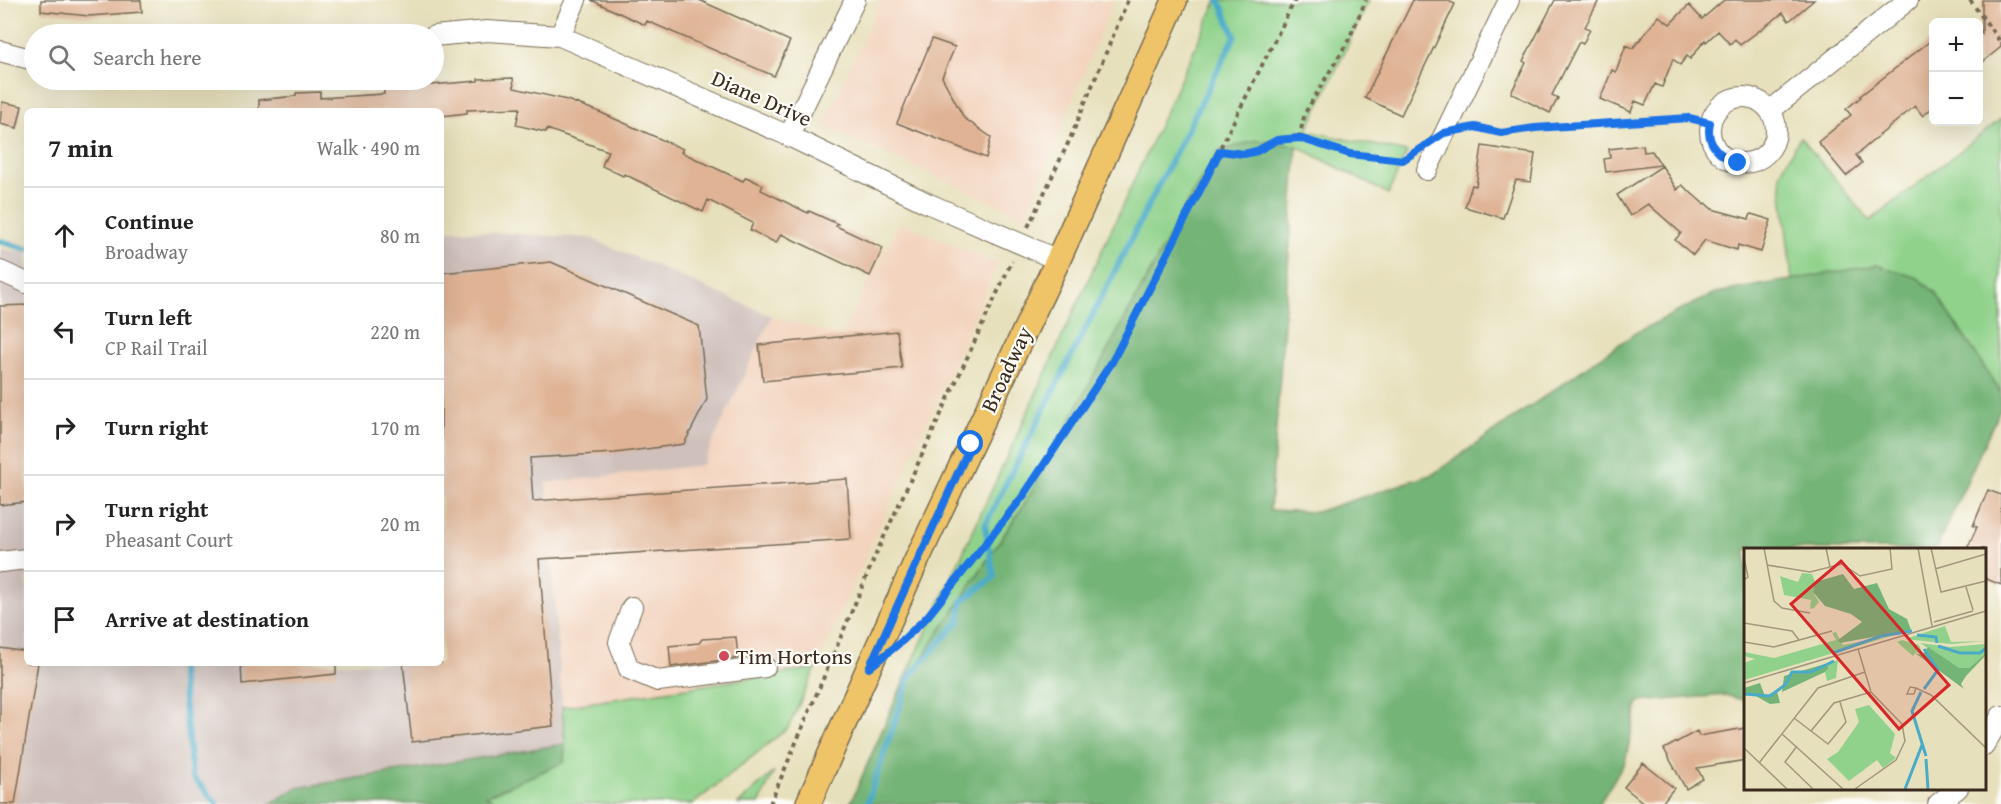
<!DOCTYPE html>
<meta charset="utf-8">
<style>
:root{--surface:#fff;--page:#f2f2f2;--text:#222;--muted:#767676;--line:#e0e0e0}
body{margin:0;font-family:"Gentium Book Plus",serif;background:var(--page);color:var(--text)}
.controls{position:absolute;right:18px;top:18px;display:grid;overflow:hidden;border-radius:9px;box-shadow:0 6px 24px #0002}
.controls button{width:54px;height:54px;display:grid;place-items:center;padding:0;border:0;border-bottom:2px solid var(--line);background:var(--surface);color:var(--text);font:30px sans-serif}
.stop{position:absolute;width:18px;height:18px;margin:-14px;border:4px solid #1a73e8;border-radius:50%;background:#fff}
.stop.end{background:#1a73e8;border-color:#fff;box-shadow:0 2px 6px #0008}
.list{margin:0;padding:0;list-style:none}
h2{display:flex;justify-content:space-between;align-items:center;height:78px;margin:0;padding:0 24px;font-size:26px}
h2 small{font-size:20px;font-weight:400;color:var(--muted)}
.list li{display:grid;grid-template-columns:39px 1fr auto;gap:18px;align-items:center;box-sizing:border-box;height:96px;padding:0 24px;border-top:2px solid var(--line)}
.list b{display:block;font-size:22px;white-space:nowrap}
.list p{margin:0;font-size:20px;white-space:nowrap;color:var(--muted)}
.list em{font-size:20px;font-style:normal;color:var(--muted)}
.icon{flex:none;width:33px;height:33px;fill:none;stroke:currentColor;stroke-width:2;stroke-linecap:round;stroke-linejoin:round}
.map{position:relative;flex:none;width:2001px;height:804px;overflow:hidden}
.search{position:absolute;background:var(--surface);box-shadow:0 6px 24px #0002;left:24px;top:24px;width:420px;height:66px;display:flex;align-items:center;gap:15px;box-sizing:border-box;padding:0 21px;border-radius:33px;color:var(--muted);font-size:22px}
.panel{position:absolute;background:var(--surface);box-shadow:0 6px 24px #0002;left:24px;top:108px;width:420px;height:558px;border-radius:9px}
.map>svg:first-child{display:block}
</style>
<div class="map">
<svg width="2001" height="804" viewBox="0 0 2001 804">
<rect width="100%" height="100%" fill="#fdfcf7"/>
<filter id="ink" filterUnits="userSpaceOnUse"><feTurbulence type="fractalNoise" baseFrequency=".0167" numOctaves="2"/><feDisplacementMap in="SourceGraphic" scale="12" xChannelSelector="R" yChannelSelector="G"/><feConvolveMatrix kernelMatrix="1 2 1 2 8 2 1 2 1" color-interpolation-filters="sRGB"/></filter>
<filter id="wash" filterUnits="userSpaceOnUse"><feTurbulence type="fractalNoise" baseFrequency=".008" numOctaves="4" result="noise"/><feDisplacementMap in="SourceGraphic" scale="24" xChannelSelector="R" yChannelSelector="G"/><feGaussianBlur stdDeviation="1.35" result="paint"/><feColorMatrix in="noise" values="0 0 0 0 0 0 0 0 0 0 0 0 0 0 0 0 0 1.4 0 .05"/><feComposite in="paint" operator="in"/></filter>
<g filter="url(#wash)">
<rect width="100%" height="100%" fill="#e7e0bc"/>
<path fill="#f3d4bf" d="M881,0h233l-89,217 -202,-92z
M900,222l98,42 -182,404 -254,39 -16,-224 156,-18 70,-149 69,20z"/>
<path fill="#cfc0bb" d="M454,230l136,8 182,78 -70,149 -156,18 19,261 -268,44 -27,16h-270v-555l27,4v410h414v-432z"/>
<path fill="#90d28b" stroke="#667e54" stroke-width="1.5" d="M1217,0h152l-62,131 100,21 -19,42 -91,-48 -272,357 -128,193z
M2001,119v274l-65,-100 -59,-28 -85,15 -12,-106 20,-37 70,84z
M816,668l-28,60 -95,76h-193l-15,-8 79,-34 1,-18 -3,-37z
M774,772l-15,32h-21z"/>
<path fill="#74b477" stroke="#586f4a" stroke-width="1.5" d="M1257,140l40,6 -27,364 46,2 117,-38 204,-142 78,-39 162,-28 41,13 18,15 65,100v14l-65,142h-190v152l-21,-6 -87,7 -13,60 -26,42h-749l47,-108 128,-193 171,-316 24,-36z
M565,744l-1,18 -78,34 14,8h-230l27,-16z"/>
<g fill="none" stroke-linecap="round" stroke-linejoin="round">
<path stroke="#4aabc9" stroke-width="6" d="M0,241l27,8
M180,663l12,113 25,28
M867,804l43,-128 49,-55 3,-20 32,-24 -9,-52 250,-489 -16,-36"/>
</g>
<g id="blocks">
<path fill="#dfb394" d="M41,0h100l1,12 -53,4 -48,-5z
M591,0h108l91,41 -16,35 -127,-55 -2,4z
M1413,0h33l9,4 -54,111 -36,-17z
M1555,0h44l-14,27 5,2 -7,15 -4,-2 -27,53 6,3 -8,15 -39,-20 15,-30 -3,-2z
M1724,0h90l-25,21 -6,-8 -43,32 -5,-6 -5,5 -12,-13 -12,11 -1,-2 -15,19 -3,-3 -7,9 -7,-6 -11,28 -7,-3 -10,21 -10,-4 -4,11 -31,-13 12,-29 4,2 10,-27 7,3 26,-32 11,8 19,-19 13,14z
M1982,0h19v47l-23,19v-38l4,5z
M1934,38v68l-11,10 -8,-10 -34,28 -25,21 6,8 -16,13 -28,-34 33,-27 -5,-6 15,-12 -1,-1z
M932,39l23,8 -13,30 22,41 27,19 -5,21 -89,-35z
M513,78l1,10 53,12 30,11 86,38 -2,3 62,29 3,-4 17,8 -2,5 47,23 1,-2 29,13 -2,2 47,22 -13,28 -89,-42 -5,9 -26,-13 3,-7 -45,-23 -5,12 -79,-38 -1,2 -21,-10 6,-15 -61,-22 -1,3 -30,-7 4,-17 -53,2v3l-26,3v-5h-182v-11l37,-4v-3l24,-1v6l64,-4v-9l35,-2v3l59,-5v-2z
M2,102l20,4 -5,22 -17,-4z
M1643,145l1,7 8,-1 9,14 -55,7 -2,-13 6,-1 -1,-9z
M1482,146l53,8 -4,28 -15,-2 -13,38 -38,-11 7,-22 4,1z
M1662,166l15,24 5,-5 22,19 1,-1 7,6 37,10 2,-5 20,6 -10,32 -23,-7 -1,5 -32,-10 -12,15 -18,-15 6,-7 -33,-29 -18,12 -13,-21z
M551,262l148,64 8,73 -23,45 -69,9 -85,5 3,43 314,-22 4,60 -312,20 14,167 -141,16 -9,-79h38v-390z
M27,305v197l-27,3v-199z
M897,331l5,37 -139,13 -4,-36z
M1988,490l13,5v90l-17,-7v-29h-17l10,-22 -4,-1z
M736,637l2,21 -67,9 -2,-21 30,-3 3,-4z
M0,648l27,4v11h11l-23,141h-15z
M241,663h95v11l-94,10z
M1746,728v32l-49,8 6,11 -17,10 -22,-40 33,-18 2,5z
M1643,763l31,25 -13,16h-16l-21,-17z"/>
</g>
</g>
<g filter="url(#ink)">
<use href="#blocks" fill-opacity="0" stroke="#776a55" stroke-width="1.5"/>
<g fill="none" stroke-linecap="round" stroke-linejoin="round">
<defs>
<path id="minor" d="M434,36l53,-5 73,5 229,100 138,67 131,57
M560,36l16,-36
M0,51l34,9
M1710 130a33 33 0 1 1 66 0a33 33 0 1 1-66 0Z
M1771,110l137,-110
M789,136l66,-136
M1427,170l82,-170
M0,271l27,12
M0,562l27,-3
M632,607l-13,35 10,27 29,12 107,-14
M1984,746l17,-30
M1938,804l20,-16"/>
<path id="major" d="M808,804l106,-238 144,-306 117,-260"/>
</defs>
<use href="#minor" stroke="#776a55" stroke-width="22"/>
<use href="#major" stroke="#776a55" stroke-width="27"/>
<path stroke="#776a55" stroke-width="4" stroke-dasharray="4.5 4.5" stroke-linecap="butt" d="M1970,0l31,43
M1467,129l8,-2 26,6 34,-5 135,-9 19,-1 21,5
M1299,138l6,-25 43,-72 18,-41
M1220,151l24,3 12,-3 21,-11 22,-2 51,16 53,6 11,-7
M1028,227l42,-88 58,-139
M906,637l21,-20 97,-122 88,-133 183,-362
M770,804l106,-250 136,-293"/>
<use href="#minor" stroke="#fff" stroke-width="20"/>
<use href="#major" stroke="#efc469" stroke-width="24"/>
</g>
</g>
<g fill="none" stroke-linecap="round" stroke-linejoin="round" filter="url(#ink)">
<path stroke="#1a73e8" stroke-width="8" d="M971,444l-102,224 33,-27 25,-24 97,-122 88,-133 108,-211 24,3 13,-3 20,-11 22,-2 51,16 53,6 41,-27 31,-6 26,6 34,-5 154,-10 21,5c-5,21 10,34 28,40"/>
</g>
<circle fill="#d1495b" stroke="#fdfcf7" stroke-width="2" cx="724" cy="656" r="6"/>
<g text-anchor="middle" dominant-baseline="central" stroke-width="4.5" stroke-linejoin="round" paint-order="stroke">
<g font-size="22" fill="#3b2a1e" stroke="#fdfcf7">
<text transform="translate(762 98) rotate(24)">Diane Drive</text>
<text transform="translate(1006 369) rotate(-65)">Broadway</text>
</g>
<g font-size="22" fill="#3b2a1e" stroke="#fdfcf7" text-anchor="start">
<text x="736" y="656">Tim Hortons</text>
</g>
</g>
<g transform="translate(1744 548)">
<rect width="242" height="242" fill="#e7e0bc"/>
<path d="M58,25l10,1 3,8 -2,10 6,10 -5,6 -4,1 1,-9 -27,-5 -4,-19 18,6zM201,78l6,16 34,-1 -34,3 -46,-5zM92,84l7,13 51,-10 -150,45v-17l11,-4 -11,-3v-4l30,6 62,-18 -4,-7zM158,92l17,5 4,10 -7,-3 -3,4 -16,-14zM176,95l30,4 35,-3v10l-16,14h-10zM94,112l-2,18 -9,3 -2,-9 4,-4 -4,-4zM125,157l26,29 -5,19 6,5 -13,10 -6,-8 -28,21 -22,-22 11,-7 21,-30 -4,-13z" fill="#90d28b"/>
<path d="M99,26l11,15 23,-6 12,26 18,10 4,11 -71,13 -2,-3 24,-18 -11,-8 -26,-8 -12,-14 2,-10zM184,99l31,21h10l16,-14v2l-19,20 -5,8 3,5 -49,-36 7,2zM81,116l4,4 -4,4 -43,20 2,-16zM16,135l5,13 12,-5 3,12 -10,1 -16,-9h-10v-7z" fill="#74b477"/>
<path fill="none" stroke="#4aabc9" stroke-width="3" d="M173,87l19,2 1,6M194,98l22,7h20l6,-5M89,105l48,-17 31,-5M180,141l14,-19 -14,-21M177,144l-9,19 14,45M0,146l26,2 15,-11 7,-13h19l23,-11M182,211l2,30M161,241l17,-44"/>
<path fill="none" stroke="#a2977d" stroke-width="1.5" d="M20,0l10,53 8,7 28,5M82,0l4,19M174,0l14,78M187,0l10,44 45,-11M0,10l4,19 -4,3M23,17l43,7 32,-8 18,12 32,-7 -2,-21M191,21l51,-15M222,39l7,23M190,74l39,-11M0,75l48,8 7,9M0,94l30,5 58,-16M0,135l242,-72M172,140l-2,6h-7l3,-7 6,1 15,7 55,53M50,170l34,26 18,-22 -6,-20M67,183l23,-28 37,-11M38,186l61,55M53,198l-12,16 28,27M0,200l43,41M15,215l59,-75 47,-16M111,241l41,-29 9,-19 -3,-17 -31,-32 -13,-43"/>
<path fill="#d62828" fill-opacity="0.15" stroke="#d62828" stroke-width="3" d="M97,13l108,124 -50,44 -108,-125z"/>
<rect width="242" height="242" fill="none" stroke="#3b2a1e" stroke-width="3"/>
</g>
</svg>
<div class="controls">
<button>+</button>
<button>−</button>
</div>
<div class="stop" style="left:971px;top:444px"></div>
<div class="stop end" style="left:1738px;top:163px"></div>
<div class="search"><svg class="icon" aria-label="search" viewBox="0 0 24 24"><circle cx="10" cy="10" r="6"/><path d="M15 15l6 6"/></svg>Search here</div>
<section class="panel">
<h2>7 min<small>Walk · 490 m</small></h2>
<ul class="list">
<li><svg class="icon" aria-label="ahead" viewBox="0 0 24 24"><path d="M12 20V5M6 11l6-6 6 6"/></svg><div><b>Continue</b><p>Broadway</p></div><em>80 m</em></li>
<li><svg class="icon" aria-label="left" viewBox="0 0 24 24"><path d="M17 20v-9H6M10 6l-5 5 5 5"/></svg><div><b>Turn left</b><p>CP Rail Trail</p></div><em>220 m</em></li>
<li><svg class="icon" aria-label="right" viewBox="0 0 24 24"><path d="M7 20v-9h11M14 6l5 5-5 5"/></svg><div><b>Turn right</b></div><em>170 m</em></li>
<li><svg class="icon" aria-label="right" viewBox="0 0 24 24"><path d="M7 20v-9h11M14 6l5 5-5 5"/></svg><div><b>Turn right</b><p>Pheasant Court</p></div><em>20 m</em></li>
<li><svg class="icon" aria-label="arrive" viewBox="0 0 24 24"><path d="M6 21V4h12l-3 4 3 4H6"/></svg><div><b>Arrive at destination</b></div></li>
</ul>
</section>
</div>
